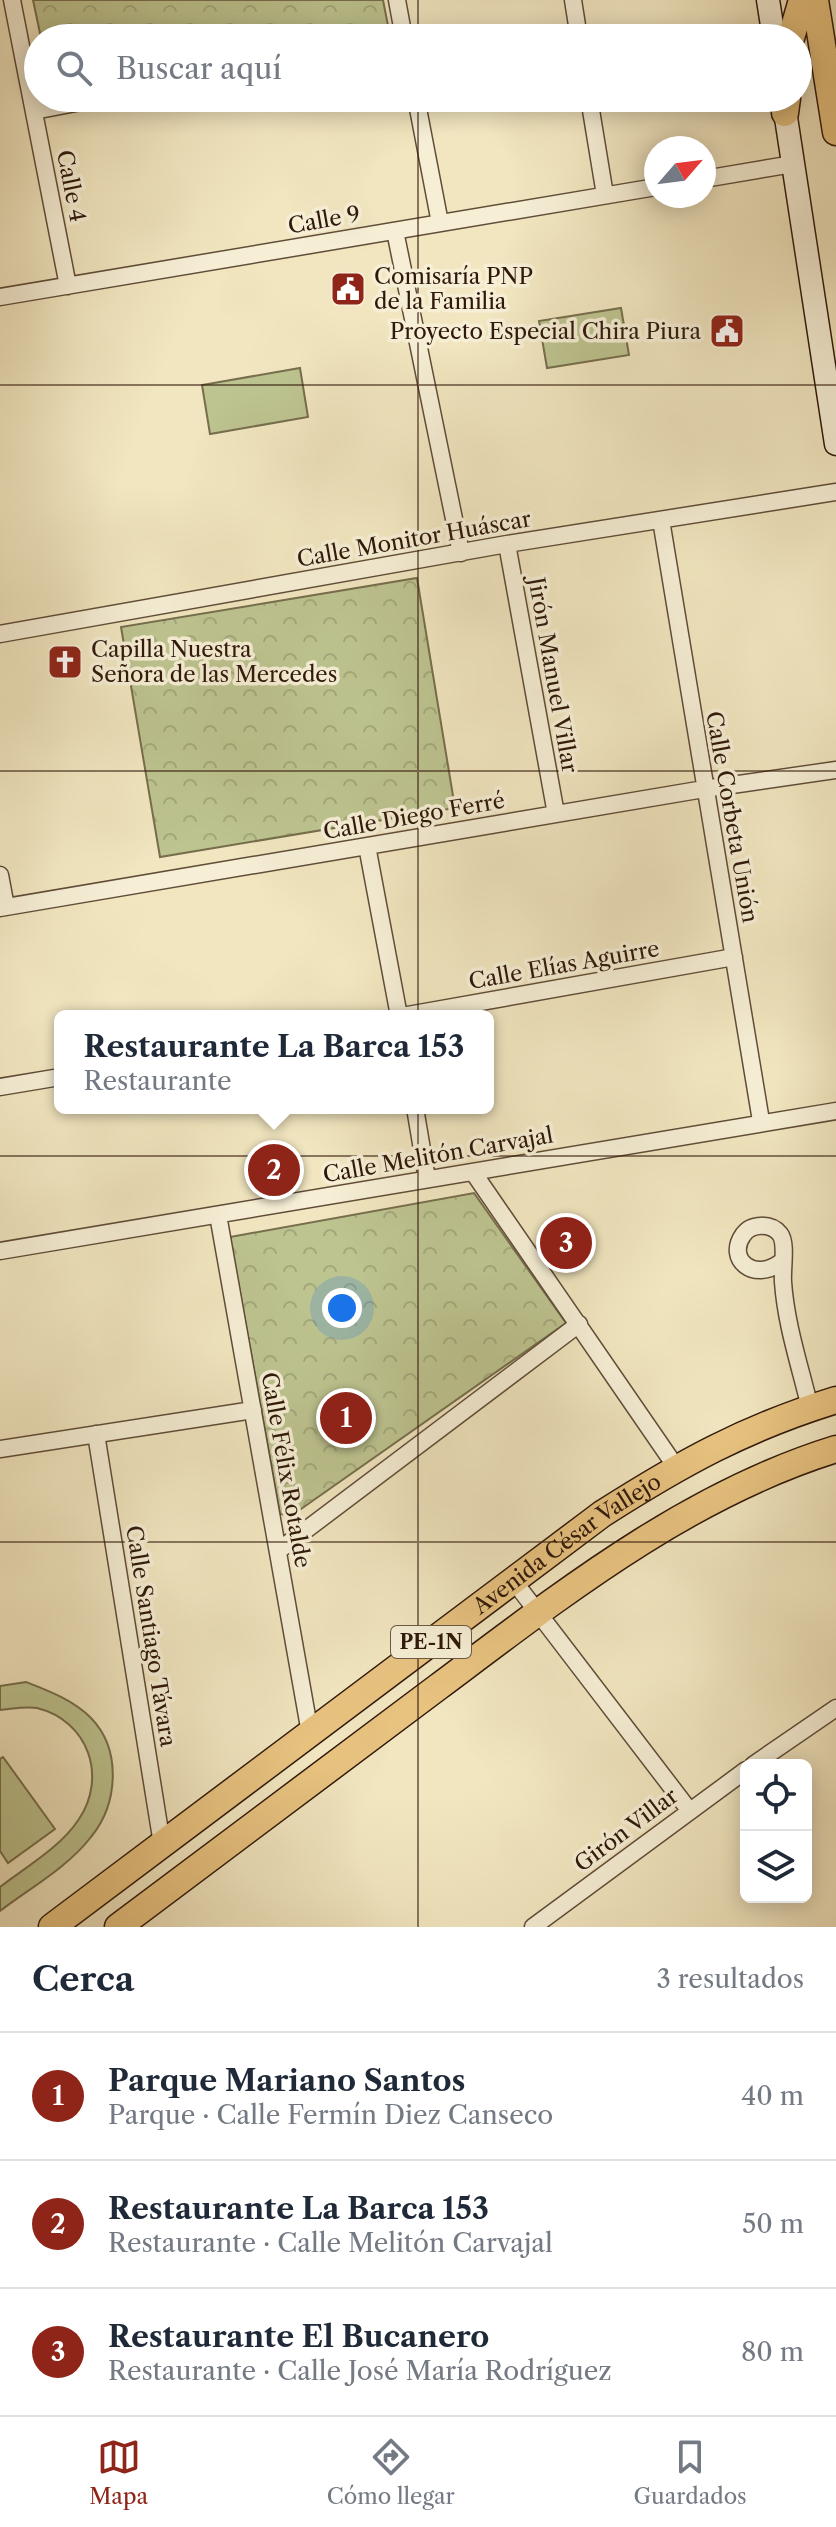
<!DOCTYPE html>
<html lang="es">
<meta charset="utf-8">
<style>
:root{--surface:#fff;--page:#f2f2f3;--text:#1f2937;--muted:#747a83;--line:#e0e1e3;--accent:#8f2418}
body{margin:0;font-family:"Libre Caslon Text",serif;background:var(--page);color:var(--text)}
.controls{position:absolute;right:24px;bottom:24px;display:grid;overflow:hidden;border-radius:12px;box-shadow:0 4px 20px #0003}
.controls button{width:72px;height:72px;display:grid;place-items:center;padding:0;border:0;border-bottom:2px solid var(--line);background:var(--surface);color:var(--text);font:40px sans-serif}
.compass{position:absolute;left:644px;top:136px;width:72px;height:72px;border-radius:50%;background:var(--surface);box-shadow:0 4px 20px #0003;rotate:62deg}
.you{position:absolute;left:342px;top:1308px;width:28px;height:28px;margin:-20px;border:6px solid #fff;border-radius:50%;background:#1a73e8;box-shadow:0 0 0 12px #1a73e833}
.badge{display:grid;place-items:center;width:52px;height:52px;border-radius:50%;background:var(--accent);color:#fff;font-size:26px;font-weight:700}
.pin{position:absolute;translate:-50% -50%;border:4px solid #fff;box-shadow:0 2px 8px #0006}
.popup{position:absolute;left:54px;top:1010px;width:440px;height:104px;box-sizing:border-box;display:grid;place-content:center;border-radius:12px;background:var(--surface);filter:drop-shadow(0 2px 6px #0005);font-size:26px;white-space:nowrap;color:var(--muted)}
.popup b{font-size:30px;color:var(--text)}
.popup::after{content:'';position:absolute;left:50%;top:100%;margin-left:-16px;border:16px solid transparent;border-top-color:var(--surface)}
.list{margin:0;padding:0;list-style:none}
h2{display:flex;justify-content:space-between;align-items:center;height:104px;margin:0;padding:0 32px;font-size:34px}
h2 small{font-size:26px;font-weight:400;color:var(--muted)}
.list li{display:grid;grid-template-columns:52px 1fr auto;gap:24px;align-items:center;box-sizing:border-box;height:128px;padding:0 32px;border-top:2px solid var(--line)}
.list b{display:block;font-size:30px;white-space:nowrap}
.list p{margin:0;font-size:26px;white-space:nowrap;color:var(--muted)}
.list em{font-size:26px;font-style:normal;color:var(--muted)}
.icon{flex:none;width:44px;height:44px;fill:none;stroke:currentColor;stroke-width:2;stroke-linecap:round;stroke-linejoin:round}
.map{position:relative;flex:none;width:836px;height:1927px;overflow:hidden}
.search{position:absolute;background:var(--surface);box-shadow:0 4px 20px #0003;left:24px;right:24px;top:24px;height:88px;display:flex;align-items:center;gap:20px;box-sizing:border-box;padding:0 28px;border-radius:44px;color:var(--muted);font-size:30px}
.sheet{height:488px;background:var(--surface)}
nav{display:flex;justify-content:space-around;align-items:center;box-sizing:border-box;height:112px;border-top:2px solid var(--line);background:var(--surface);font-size:22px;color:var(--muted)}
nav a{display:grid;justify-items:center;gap:4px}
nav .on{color:var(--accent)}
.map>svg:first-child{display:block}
</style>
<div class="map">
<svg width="836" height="1927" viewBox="0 0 836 1927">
<defs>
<pattern id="forest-crowns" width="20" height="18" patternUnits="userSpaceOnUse" patternTransform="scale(2)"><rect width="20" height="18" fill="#bdc490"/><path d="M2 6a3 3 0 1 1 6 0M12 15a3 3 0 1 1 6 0" fill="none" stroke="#a3a87b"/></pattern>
</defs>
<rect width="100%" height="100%" fill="#f1e6c0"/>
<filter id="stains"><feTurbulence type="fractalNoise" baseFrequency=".0025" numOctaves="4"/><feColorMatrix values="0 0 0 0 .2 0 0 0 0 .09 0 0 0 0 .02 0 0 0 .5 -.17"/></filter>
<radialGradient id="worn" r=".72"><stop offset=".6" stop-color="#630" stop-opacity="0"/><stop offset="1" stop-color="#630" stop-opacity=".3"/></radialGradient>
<path fill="url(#forest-crowns)" stroke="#766e4d" stroke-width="2" d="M33,0h350l6,31 -39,7h-309z
M417,578l38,230 -295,49 -39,-230z
M474,1193l92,130 -275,193 -11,-2 -50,-277z"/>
<path fill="#bdc490" stroke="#766e4d" stroke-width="2" d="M621,308l8,47 -82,13 -8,-47z
M300,368l8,49 -98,17 -8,-49z
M26,1682c23,9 47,18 65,36 31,32 27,86 0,119 -23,30 -61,51 -91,74v-24c26,-20 61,-40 79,-68 28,-42 10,-98 -42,-111 -12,-2 -25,1 -37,2v-24z
M3,1757l52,72 -47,34 -8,-12v-92z"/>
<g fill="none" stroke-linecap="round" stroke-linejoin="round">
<defs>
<path id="minor" d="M12,0l56,286
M397,0l7,38
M573,0l6,38
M416,98l24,125
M589,98l16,97
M34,111l68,-13
M704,179l89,-15
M395,231l66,322
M0,297l656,-110
M661,520l100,601
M507,544l49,270
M0,634l507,-90 329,-52
M367,846l32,170
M0,875l6,32
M0,908l704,-119 132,-19
M402,1016l332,-59
M0,1087l60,-10
M415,1108l12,71
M473,1172l203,295
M218,1215l92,518
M0,1251l836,-140
M781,1262c-27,21 -55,-3 -38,-27 8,-12 28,-12 37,-1 7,9 2,35 3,48 3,43 17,84 27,126
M96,1434l66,410
M0,1449l253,-39
M278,1551l301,-227
M513,1580l176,230
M753,1765l83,-57
M533,1927l213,-157"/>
<path id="secondary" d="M768,0l6,38
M783,98l53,346"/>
<g id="primary">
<path id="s1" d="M52,1927l550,-413c80,-51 143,-86 234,-114"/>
<path d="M118,1927c107,-80 214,-160 320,-240 123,-92 249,-192 398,-238"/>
</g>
<path id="trunk" d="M815,0l21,132
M791,38l11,-38
M785,113l2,-15"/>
</defs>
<use href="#minor" stroke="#604c38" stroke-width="19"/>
<use href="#secondary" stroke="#2f180a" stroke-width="25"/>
<use href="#primary" stroke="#2f180a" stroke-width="29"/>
<use href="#trunk" stroke="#2f180a" stroke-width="29"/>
<use href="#minor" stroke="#f6efd6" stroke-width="16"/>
<use href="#secondary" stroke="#f6efd6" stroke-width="22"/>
<use href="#primary" stroke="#e8c380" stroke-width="26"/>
<use href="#trunk" stroke="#e8c380" stroke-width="26"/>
</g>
<path fill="none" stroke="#2f180a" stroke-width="2" stroke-opacity="0.55" d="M418,0v38M418,98v1829M0,385h836M0,771h836M0,1156h836M0,1542h836"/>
<defs>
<symbol id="civic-square" viewBox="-11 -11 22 22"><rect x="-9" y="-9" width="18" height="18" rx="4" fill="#8f2418" stroke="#f6efd6"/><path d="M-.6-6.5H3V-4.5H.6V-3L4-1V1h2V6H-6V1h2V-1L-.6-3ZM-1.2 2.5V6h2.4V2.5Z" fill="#fff"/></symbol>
<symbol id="church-square" viewBox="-11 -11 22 22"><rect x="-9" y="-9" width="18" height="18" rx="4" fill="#8f2418" stroke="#f6efd6"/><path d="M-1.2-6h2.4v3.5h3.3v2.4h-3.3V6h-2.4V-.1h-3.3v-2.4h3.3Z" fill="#fff"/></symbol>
</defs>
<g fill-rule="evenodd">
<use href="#civic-square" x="328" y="269" width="40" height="40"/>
<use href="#civic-square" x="707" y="311" width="40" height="40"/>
<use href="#church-square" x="45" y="642" width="40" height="40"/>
</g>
<g text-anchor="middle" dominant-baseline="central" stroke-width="7" stroke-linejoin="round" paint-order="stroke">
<rect fill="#f6efd6" stroke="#6b5847" stroke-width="2" x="391" y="1626" width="80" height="32" rx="6"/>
<g font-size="20" font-weight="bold" fill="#2f180a">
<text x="431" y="1642">PE-1N</text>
</g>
<g font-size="22" fill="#2f180a" stroke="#f6efd6">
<text transform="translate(71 186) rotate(79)">Calle 4</text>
<text transform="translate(324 220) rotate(-10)">Calle 9</text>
<text transform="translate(414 539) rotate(-10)">Calle Monitor Huáscar</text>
<text transform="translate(553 675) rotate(80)">Jirón Manuel Villar</text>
<text transform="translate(414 816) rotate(-10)">Calle Diego Ferré</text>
<text transform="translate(732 817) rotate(80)">Calle Corbeta Unión</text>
<text transform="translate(564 965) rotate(-10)">Calle Elías Aguirre</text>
<text transform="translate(438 1155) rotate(-10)">Calle Melitón Carvajal</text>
<text transform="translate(286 1470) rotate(80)">Calle Félix Rotalde</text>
<text stroke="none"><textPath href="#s1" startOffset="642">Avenida César Vallejo</textPath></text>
<text transform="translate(151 1636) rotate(81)">Calle Santiago Távara</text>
<text transform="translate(626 1830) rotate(-37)">Girón Villar</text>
</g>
<g font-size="22" fill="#2f180a" stroke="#f6efd6" text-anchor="start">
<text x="374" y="276">Comisaría PNP<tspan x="374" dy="25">de la Familia</tspan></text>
<text x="701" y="331" text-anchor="end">Proyecto Especial Chira Piura</text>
<text x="91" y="649">Capilla Nuestra<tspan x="91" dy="25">Señora de las Mercedes</tspan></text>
</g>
</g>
<rect width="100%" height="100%" filter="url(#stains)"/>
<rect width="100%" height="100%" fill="url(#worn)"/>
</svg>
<div class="controls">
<button><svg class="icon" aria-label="locate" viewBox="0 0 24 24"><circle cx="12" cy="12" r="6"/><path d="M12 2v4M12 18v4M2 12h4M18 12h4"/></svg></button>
<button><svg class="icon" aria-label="layers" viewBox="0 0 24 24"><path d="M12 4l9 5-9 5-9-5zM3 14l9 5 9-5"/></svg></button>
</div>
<svg class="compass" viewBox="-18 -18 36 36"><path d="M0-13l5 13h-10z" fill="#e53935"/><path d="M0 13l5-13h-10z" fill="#747a83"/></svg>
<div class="you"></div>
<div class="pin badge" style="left:346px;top:1418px">1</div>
<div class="pin badge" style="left:274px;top:1170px">2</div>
<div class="popup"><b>Restaurante La Barca 153</b>Restaurante</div>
<div class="pin badge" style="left:566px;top:1243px">3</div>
<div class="search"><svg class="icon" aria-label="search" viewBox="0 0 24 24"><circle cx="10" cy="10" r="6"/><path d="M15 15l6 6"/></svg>Buscar aquí</div>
</div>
<section class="sheet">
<h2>Cerca<small>3 resultados</small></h2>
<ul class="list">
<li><span class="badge">1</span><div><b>Parque Mariano Santos</b><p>Parque · Calle Fermín Diez Canseco</p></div><em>40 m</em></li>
<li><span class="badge">2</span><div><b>Restaurante La Barca 153</b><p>Restaurante · Calle Melitón Carvajal</p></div><em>50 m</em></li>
<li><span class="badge">3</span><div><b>Restaurante El Bucanero</b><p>Restaurante · Calle José María Rodríguez</p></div><em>80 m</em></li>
</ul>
</section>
<nav>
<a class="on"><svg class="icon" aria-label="map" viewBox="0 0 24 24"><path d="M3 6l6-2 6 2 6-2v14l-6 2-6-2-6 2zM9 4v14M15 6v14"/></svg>Mapa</a>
<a><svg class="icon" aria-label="directions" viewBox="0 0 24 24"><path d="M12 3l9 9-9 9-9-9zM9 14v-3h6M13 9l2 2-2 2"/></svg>Cómo llegar</a>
<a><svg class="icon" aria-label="saved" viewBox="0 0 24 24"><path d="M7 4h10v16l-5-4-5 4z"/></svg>Guardados</a>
</nav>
